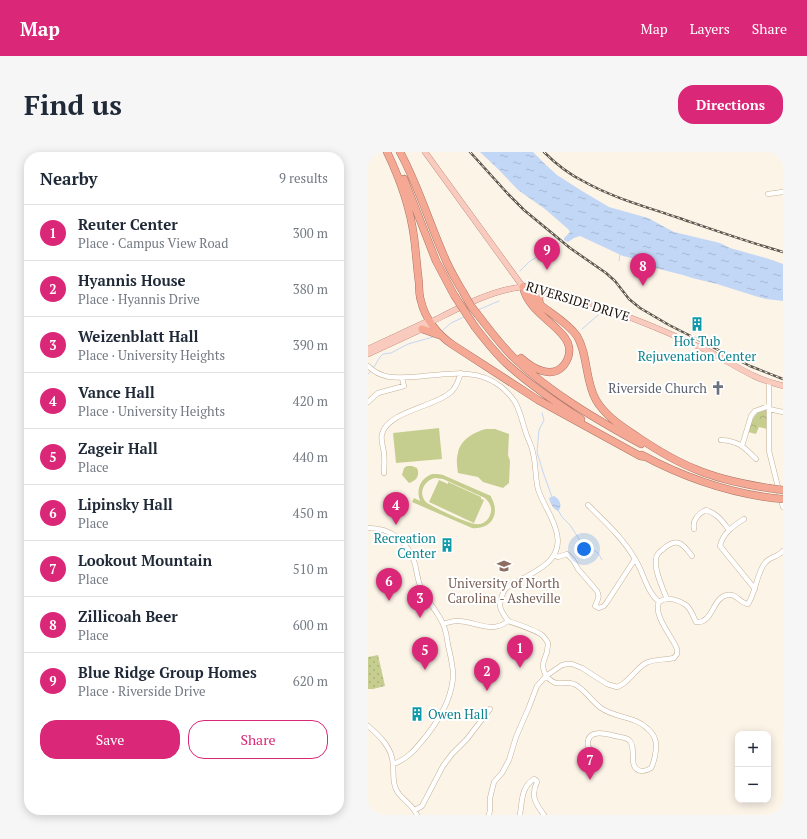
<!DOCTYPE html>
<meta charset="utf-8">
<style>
:root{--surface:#fff;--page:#f6f6f7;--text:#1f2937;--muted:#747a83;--line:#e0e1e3;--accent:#db2777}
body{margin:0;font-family:"PT Serif",serif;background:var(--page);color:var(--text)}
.controls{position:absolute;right:12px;bottom:12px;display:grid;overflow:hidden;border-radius:8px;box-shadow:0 2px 10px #0003}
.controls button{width:36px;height:36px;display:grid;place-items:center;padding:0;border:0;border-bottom:1px solid var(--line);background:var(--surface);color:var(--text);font:20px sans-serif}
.you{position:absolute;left:216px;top:397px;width:14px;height:14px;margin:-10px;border:3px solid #fff;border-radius:50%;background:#1a73e8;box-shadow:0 0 0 6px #1a73e833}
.badge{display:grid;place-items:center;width:26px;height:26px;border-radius:50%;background:var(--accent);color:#fff;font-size:13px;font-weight:700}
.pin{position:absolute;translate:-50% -33px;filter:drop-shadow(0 1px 2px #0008)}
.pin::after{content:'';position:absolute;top:21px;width:14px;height:12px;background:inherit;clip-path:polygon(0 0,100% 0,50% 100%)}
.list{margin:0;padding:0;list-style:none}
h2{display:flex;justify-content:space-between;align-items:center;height:52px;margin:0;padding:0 16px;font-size:17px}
h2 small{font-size:13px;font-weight:400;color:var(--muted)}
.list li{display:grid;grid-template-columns:26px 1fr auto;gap:12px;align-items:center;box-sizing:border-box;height:56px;padding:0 16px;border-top:1px solid var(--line)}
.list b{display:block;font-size:15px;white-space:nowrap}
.list p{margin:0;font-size:13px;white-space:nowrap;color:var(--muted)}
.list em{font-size:13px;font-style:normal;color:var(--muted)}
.actions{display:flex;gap:8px;padding:12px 16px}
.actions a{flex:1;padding:9px 0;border:1px solid var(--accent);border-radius:16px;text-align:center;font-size:14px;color:var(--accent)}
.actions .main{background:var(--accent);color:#fff}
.map{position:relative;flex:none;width:415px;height:663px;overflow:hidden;border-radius:16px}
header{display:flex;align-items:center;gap:24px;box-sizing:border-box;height:56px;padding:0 20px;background:var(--accent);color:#fff}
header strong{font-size:19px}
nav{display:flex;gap:22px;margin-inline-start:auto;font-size:14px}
.intro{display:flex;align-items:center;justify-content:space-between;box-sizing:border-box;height:96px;padding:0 24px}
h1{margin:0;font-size:28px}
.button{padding:10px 18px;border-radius:16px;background:var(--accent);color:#fff;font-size:14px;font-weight:700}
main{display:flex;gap:24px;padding:0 24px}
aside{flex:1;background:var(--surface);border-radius:16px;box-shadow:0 2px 10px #0003}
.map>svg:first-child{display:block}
</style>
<header>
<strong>Map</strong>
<nav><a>Map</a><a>Layers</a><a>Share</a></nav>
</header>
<div class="intro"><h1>Find us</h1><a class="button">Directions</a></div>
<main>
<aside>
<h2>Nearby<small>9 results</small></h2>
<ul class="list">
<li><span class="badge">1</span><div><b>Reuter Center</b><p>Place · Campus View Road</p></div><em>300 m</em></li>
<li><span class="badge">2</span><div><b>Hyannis House</b><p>Place · Hyannis Drive</p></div><em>380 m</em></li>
<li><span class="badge">3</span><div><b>Weizenblatt Hall</b><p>Place · University Heights</p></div><em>390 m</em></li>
<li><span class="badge">4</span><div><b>Vance Hall</b><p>Place · University Heights</p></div><em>420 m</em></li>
<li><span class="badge">5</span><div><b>Zageir Hall</b><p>Place</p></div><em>440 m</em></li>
<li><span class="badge">6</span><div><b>Lipinsky Hall</b><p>Place</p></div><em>450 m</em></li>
<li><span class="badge">7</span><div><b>Lookout Mountain</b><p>Place</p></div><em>510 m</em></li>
<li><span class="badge">8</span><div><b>Zillicoah Beer</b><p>Place</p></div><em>600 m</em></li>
<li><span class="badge">9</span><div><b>Blue Ridge Group Homes</b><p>Place · Riverside Drive</p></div><em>620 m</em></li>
</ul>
<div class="actions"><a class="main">Save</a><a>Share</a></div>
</aside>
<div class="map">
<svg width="415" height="663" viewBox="0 0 415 663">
<defs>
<pattern id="grass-dots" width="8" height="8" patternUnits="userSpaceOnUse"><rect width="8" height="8" fill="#c6ce8f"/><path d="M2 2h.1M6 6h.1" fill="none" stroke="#aab07a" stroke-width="1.8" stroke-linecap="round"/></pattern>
<pattern id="park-crowns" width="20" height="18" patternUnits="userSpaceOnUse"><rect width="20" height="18" fill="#c6ce8f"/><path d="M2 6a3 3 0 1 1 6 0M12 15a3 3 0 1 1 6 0" fill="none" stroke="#aab07a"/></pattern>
<pattern id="water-ripples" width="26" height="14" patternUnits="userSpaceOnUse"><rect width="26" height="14" fill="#c2d7f5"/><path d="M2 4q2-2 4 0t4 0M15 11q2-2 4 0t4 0" fill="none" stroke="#a6b8d1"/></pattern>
</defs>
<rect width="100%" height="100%" fill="#fdf4e8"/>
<path fill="url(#grass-dots)" d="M10,503l7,31 -12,3h-5v-32z"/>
<path fill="url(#park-crowns)" d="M396,257l2,1 1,2v17l-8,-2 -3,7 -8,-2c4,-10 5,-19 16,-23z"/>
<path fill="#c6ce8f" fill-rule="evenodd" d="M71,276l3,31 -46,4 -3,-30z
M118,277h9l14,5 -1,21 2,6 -1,22 -6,5 -20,-6 -5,-5 -20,-4c-1,-7 -2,-14 0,-20 2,-13 16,-21 28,-24z
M39,314h5l5,2c3,7 0,13 -8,15l-7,-8 2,-7z
M64,322h6l5,1 48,21v1c10,17 0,33 -19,31l-60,-26 2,-4 6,3c-4,-12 0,-22 12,-27zM67,326l8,1 42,19c5,5 8,10 5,17 -2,6 -8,10 -14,9 -7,0 -47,-18 -51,-23 -7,-9 0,-21 10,-23z
M71,328l9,4v-2l33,15v2l3,1 -10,23 -45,-21z"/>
<path fill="url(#water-ripples)" d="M112,0h53l13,13 11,10 25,16 27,16 39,11 26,14 46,11 10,5 39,11 14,5v37l-17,-2 -11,-3 -38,-12 -25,-6 -9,-3 -32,-8 -15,-8 -13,-3 -43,-20 -6,2 -6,4 -4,-2v-2l6,-6 -2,-3 -23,-20 -27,-19 -20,-21z
M186,344c6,3 9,10 4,15 -5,-2 -8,-8 -9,-13z"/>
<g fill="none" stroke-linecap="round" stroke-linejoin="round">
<path stroke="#c2d7f5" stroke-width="1" d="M251,109l1,-7
M152,119l10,-10 30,-18
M110,158l21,-9
M214,177l15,-13 7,-4
M75,178l8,-7 13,-6
M6,215l6,-10 3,-3 8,-1 17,-9 25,-7
M0,222l2,-2
M174,261l2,7 -5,10 -2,22 6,20 9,25
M190,358l4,7 8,8 11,17 17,11 4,7"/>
<defs>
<path id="minor" d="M400,42l15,-2
M0,214c13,13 27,12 45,11 39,-3 76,-13 102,25 5,8 8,23 12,34 2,5 5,11 6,17 3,11 2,24 5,36 4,13 13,25 17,38 11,29 -12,41 -33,52 -5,3 -11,5 -16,9 -3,4 -6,12 -6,17 0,6 5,11 8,16 -17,14 -34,-1 -52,0 -4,0 -9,2 -13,3
M401,230v69l14,56
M0,250l10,-9 26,-7 -2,-8
M401,257l14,3
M353,288c18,1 23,7 35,19
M374,294l9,-30 4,-5 14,-5
M16,321c0,-6 1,-12 0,-18 0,-7 -4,-15 -2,-21 6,-23 53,-27 69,-42 6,-5 7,-12 10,-19
M220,353c17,17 35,33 47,54 9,14 11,32 24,43
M376,367c-11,7 -21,14 -24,27l35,43
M0,376c24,0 40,14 47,36 2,9 3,19 7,26 6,12 16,22 21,34 3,6 4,14 5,21 2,8 4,18 5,26 1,24 -12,46 -26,64 -10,12 -18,24 -34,29
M326,377c-2,-9 5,-16 12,-19 12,4 16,11 23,20
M186,403l4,2 9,-3 6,6 5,9 19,22c3,6 1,8 -2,15l4,2 5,-2 3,-4 28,-43
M299,447c-4,-10 -13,-29 -11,-39 0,-4 3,-8 6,-10 14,-13 20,-8 30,6
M140,469c9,3 27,9 34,14 2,2 5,6 6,8 0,3 -1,7 -1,9 -4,11 -6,13 -1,24
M178,524c3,3 6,6 10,7 6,1 12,-1 18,1 10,4 18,18 27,24 14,10 34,8 47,21 9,8 9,16 7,27 -1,4 -2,9 -4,12 -3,2 -6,3 -9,3 -16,-2 -4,-23 -13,-31 -4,-3 -10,-3 -14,-4 -11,-3 -29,-7 -27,10l3,4
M0,574c12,10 24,22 25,38 1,8 -1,17 3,25 4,10 16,14 21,26
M47,658l7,-4 21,-40 9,-12 15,-15 23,-30
M121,663l1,-5v-12l4,-16 8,-9 7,-13 7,-23 13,-30 6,-16 2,-5 9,-10 16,-11 5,-1h5l10,4 25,16 10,3c11,-3 18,-18 29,-24 8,-4 18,-3 28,-5l3,-4v-5c-5,-13 -24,-33 -18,-47 8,-6 20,-2 27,3 5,4 7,11 10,17 17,2 16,-24 31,-27 10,-2 12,8 21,9 8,-12 9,-32 17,-41 4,-6 13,-6 18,-12
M152,663c2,-13 1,-28 14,-36l2,1 1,2c-7,14 -1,22 7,33"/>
<path id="major" d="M57,0l98,135
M0,197l58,-27h5c28,-14 58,-31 90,-35 20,-2 40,7 59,13 42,13 83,30 124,49 17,8 33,19 50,27 10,5 19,7 29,10
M0,202l54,-25 6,-3 3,-4"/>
<path id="highway" d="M19,0c13,27 23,55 27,85 2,15 3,31 5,46 0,6 0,12 2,18 4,18 17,34 32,44l85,55 102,56 6,1
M32,0c18,33 29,70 44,104 5,13 12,24 19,36
M36,27l32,82 18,34
M155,135c5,5 9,11 15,16 13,11 29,19 39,33 11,18 8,45 19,64 10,17 27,27 43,38 18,12 36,23 56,31 23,10 48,15 73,19
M172,152c-2,-7 -1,-10 5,-14
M110,163c11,14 22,29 35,42 36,35 84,63 128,87
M107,175c10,13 20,26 32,37 23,21 48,38 74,55
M54,177l17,6
M153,206c11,10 31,22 43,7 4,-5 6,-11 5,-18 -1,-7 -6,-12 -11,-17 -13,-13 -31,-24 -35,-43
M274,303c41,22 84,37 130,43"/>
</defs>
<use href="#minor" stroke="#c5b094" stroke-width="5.5"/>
<use href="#major" stroke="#a97564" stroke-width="6"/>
<use href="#highway" stroke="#a97564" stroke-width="8"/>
<use href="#minor" stroke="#fff" stroke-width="4.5"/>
<use href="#major" stroke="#f9cbbf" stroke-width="5.5"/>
<use href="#highway" stroke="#f5a995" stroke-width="7"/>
<defs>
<path id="rail" d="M102,0l38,42 16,16 46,38 36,25 9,8 14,18 11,9 29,17 81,41 33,13
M176,0c11,11 25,22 39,29 30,17 64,26 96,37 35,12 69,24 104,34"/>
</defs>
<use href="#rail" stroke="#5f574b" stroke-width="2.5"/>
<use href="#rail" stroke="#fff" stroke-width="1" stroke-dasharray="3" stroke-linecap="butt"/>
<defs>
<path id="highway-bridge" d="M95,140l8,14 7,9
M86,143l21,32
M400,336l15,2
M404,346l11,1"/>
</defs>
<use href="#highway-bridge" stroke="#a97564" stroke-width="8" stroke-linecap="butt"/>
<use href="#highway-bridge" stroke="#f5a995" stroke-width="7"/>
</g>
<defs>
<symbol id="building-bare" viewBox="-9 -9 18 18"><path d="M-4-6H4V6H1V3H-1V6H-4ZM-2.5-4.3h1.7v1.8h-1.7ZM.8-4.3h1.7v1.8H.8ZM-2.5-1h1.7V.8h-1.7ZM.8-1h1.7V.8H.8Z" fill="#0f9aa8" stroke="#fff" stroke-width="2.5" paint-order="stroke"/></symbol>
<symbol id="church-bare" viewBox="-9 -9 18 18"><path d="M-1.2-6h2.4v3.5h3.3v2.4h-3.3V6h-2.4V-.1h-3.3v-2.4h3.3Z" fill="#6b7280" stroke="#fff" stroke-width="2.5" paint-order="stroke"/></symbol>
<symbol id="university-bare" viewBox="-9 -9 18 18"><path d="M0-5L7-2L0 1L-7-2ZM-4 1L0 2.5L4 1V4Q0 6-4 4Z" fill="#8d6e63" stroke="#fff" stroke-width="2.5" paint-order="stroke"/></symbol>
</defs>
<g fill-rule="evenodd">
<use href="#building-bare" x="319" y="162" width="20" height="20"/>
<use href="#church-bare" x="340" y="226" width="20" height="20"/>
<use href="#building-bare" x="69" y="383" width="20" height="20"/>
<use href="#university-bare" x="126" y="404" width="20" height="20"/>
<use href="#building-bare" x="39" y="552" width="20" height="20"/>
</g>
<g text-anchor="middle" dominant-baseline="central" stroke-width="4" stroke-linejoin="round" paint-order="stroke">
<g font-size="13" fill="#1c1409" stroke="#fff">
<text transform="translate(210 149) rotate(17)">RIVERSIDE DRIVE</text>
</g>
<g font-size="13" fill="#0d838f" stroke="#fff">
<text x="329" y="189">Hot Tub<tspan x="329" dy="15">Rejuvenation Center</tspan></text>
<text x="68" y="386" text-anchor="end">Recreation<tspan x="68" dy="15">Center</tspan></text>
<text x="60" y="562" text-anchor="start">Owen Hall</text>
</g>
<g font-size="13" fill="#5b616d" stroke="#fff" text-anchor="end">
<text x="339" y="236">Riverside Church</text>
</g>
<g font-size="13" fill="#785e54" stroke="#fff">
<text x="136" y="431">University of North<tspan x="136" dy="15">Carolina - Asheville</tspan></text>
</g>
</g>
</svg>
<div class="controls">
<button>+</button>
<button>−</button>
</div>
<div class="you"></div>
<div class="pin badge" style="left:152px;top:516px">1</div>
<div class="pin badge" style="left:119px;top:539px">2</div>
<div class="pin badge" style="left:52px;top:466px">3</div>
<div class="pin badge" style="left:28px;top:373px">4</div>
<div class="pin badge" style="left:57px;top:518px">5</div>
<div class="pin badge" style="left:21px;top:449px">6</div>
<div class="pin badge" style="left:222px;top:628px">7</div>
<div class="pin badge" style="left:275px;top:134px">8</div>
<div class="pin badge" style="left:179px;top:118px">9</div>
</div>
</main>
